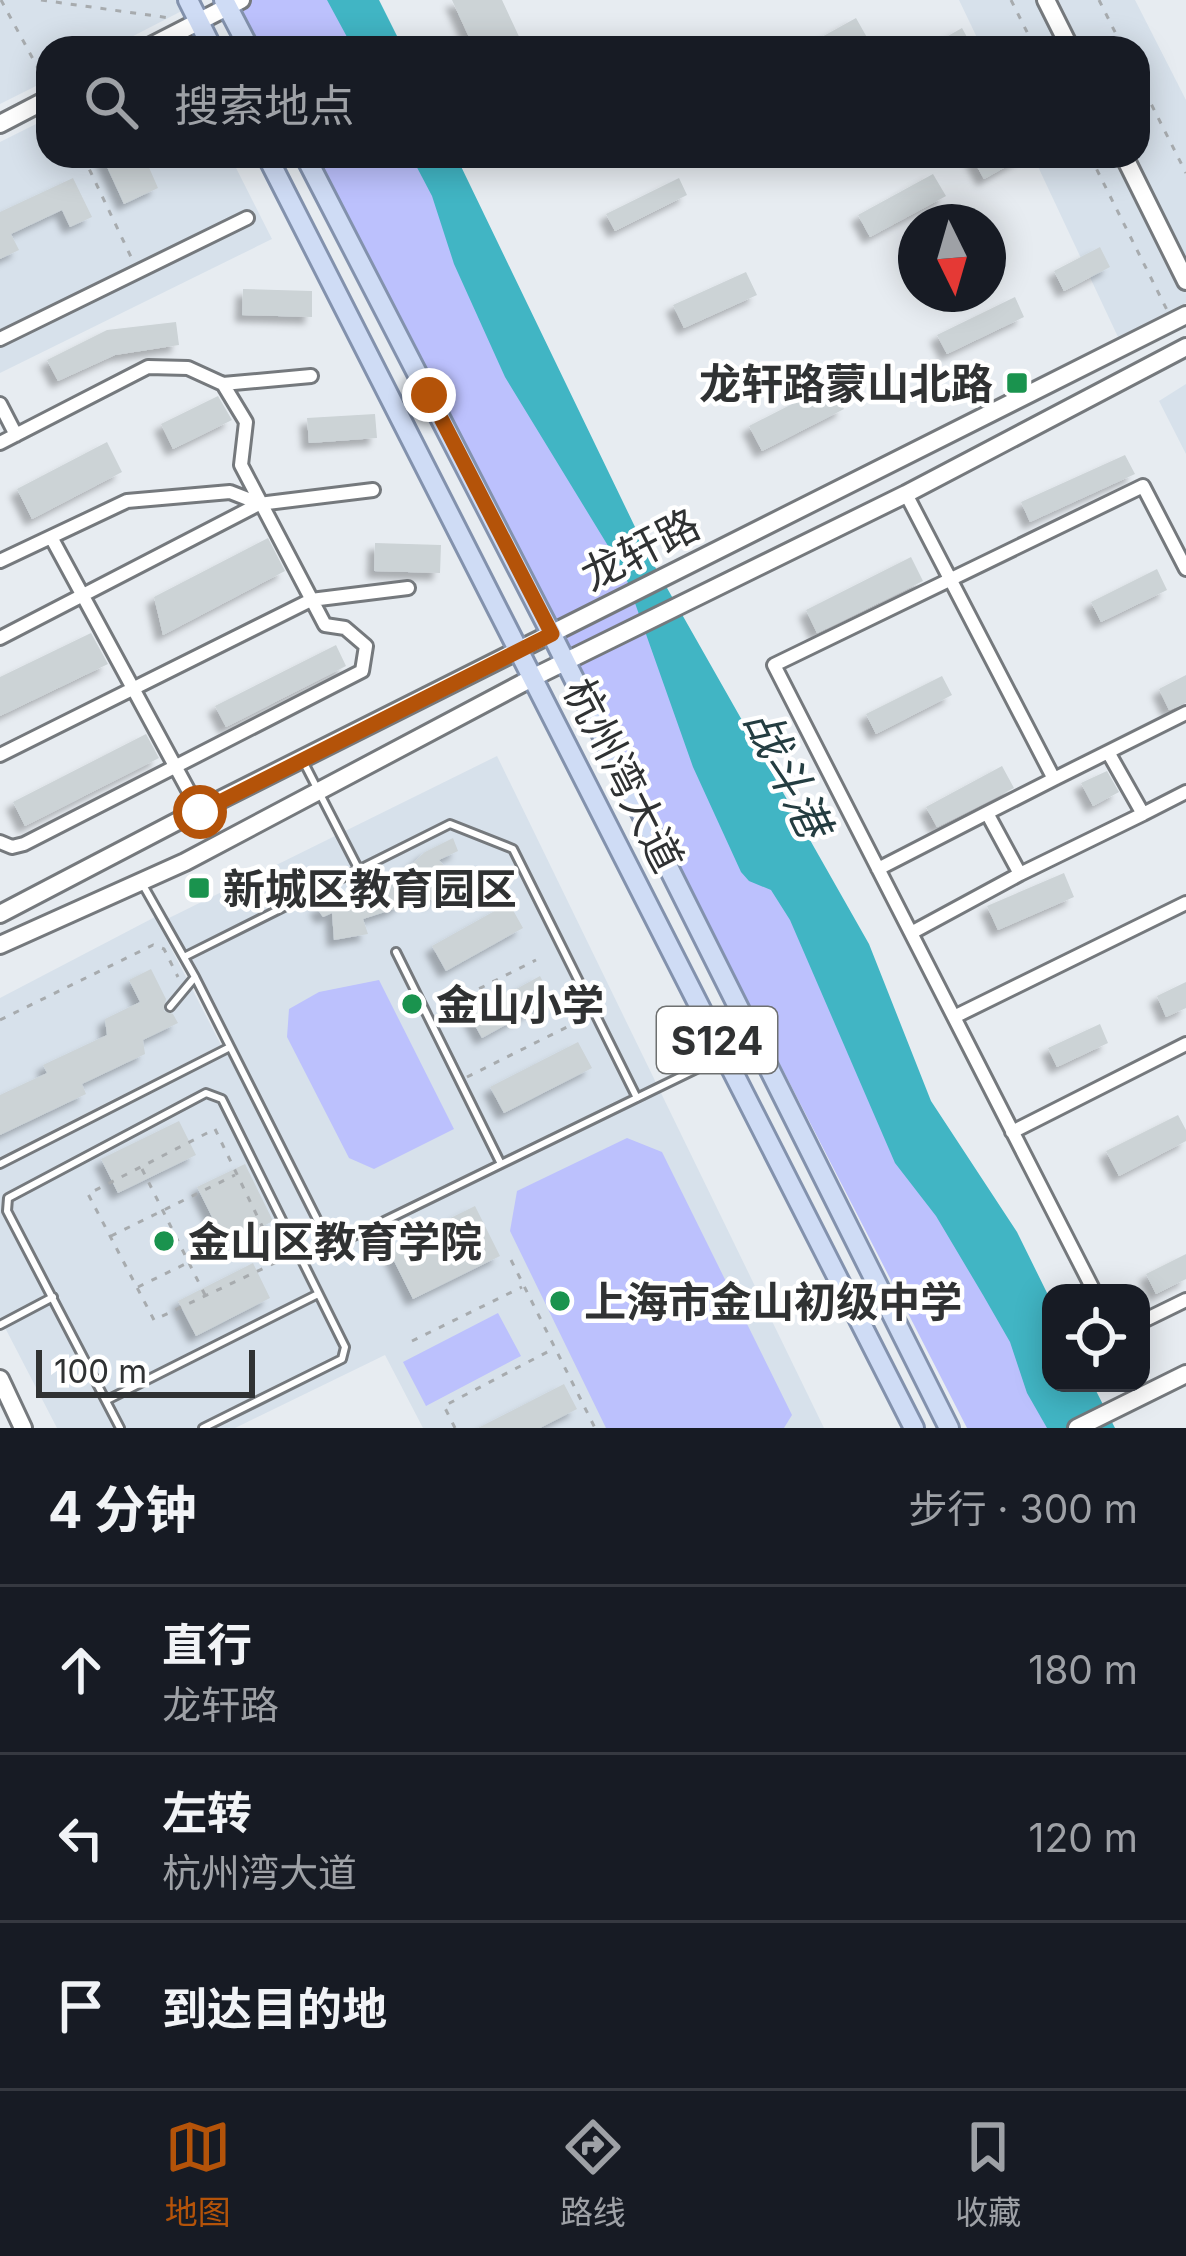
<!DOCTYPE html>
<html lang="zh">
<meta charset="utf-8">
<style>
:root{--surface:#171b24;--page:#242831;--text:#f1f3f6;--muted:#9ea1a6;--line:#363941;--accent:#b45309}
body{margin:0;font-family:Inter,"Noto Sans SC",sans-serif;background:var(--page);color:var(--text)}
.controls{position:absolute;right:36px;bottom:36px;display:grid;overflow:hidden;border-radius:24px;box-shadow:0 6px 30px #0003}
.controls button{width:108px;height:108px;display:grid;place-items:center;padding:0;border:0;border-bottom:3px solid var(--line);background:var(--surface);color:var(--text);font:60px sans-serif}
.compass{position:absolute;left:898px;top:204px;width:108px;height:108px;border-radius:50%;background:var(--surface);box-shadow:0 6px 30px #0003;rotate:175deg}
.scale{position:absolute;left:36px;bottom:30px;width:219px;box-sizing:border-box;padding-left:12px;border:6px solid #303233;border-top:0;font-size:33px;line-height:42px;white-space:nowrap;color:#303233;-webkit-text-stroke:9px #fff;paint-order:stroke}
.stop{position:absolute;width:36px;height:36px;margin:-27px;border:9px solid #b45309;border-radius:50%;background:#fff}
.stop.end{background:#b45309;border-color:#fff;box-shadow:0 3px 12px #0008}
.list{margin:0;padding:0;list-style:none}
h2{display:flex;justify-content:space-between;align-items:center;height:156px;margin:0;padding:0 48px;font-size:51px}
h2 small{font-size:39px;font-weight:400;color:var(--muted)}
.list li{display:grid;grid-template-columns:78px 1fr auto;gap:36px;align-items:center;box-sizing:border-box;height:168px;padding:0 48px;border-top:3px solid var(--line)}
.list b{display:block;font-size:45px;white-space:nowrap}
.list p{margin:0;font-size:39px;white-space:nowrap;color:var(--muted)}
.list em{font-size:39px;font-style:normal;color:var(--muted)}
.icon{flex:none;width:66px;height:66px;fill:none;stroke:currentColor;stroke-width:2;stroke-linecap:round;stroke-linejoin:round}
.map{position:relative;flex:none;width:1186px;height:1428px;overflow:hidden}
.search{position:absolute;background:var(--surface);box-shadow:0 6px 30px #0003;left:36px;right:36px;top:36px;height:132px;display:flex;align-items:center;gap:30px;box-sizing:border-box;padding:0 42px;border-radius:36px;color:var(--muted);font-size:45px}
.sheet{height:660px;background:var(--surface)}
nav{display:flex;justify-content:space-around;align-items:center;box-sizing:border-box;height:168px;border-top:3px solid var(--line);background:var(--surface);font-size:33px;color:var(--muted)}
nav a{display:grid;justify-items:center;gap:6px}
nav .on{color:var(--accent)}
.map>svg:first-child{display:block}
</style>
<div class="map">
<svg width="1186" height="1428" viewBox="0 0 1186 1428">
<defs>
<filter id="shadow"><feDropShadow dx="-7" dy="7" stdDeviation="3" flood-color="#0004"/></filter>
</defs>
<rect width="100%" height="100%" fill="#e7ecf1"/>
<path fill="#d7e1eb" d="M0,0h203l-93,48h-62v32l-48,24z
M959,0h176l51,100v203l-68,34 -85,-181h105v-108h-156z
M48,118v38h182l42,83 -272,134v-231z
M1186,384v70l-27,-53z
M497,756l327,672h-401l-38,-73 -150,73h-178l-57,-110v-154l229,-117 -64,-127z
M155,917l66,128 -221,112v-159z"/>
<path fill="#bcc1fd" d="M233,0h96l27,48h-98z
M313,156h103l213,415 148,318 165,326 73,126 38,87h-86z
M379,980l75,149 -80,40 -25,-11 -62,-121 2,-28 30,-17z
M627,1138l35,14 130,263 -8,13h-178l-96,-197 7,-40z
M498,1313l23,43 -95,50 -23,-44z"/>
<path fill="#41b5c4" d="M327,0h52l24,48h-50z
M411,156h45l194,402 219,386 62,157 86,131 34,69v82h41l23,45h-68l-20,-35 -17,-51 -27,-47 -47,-79 -41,-53 -105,-243 -19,-30 -22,-9 -8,-9 -48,-105 -69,-195 -119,-195 -51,-113 -22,-68z"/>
<path fill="#ccd3d6" filter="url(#shadow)" d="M452,0h50l20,43 -11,5h-37z
M856,18l13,23 -13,7h-54z
M962,28l11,20h-46z
M102,156h42l14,32 -34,16z
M971,156h54l-41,23z
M933,174l13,22 -76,41 -12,-22z
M73,178l19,39 -22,10 -8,-17 -51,24 8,16 -19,9v-47z
M679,178l8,17 -72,36 -9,-17z
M1100,247l10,20 -46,24 -10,-20z
M746,272l11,23 -73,33 -11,-23z
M243,289l69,2v26l-70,-2z
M1015,297l9,20 -77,37 -10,-19z
M176,322l3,23 -64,10 -57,26 -11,-21 60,-30z
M831,384l13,25 -82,42 -13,-25z
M218,396l14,24 -59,29 -12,-25z
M375,414l2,24 -68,5 -2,-25z
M107,442l15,30 -90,47 -15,-30z
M1125,455l10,19 -105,48 -9,-20z
M268,538l17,33 -122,64 -9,-38z
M375,543l66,2 -1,28 -66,-2z
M911,557l12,24 -106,52 -11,-23z
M1157,569l10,21 -66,32 -10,-20z
M91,633l17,31 -108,52v-39z
M336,645l10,21 -120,61 -11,-21z
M1186,675v28l-17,7 -10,-21z
M942,676l10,19 -76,39 -10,-20z
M146,734l13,24 -134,68 -12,-24z
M1002,766l12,22 -77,39 -11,-20z
M1107,771l12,21 -26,14 -12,-23z
M453,838l5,13 -19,9 16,19 -23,22 -12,-11 -26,19 -31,10 5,15 -34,6 -2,-27 -9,4 -7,-10 89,-37 20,-18z
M1064,873l10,24 -76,33 -11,-24z
M509,903l14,25 -77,43 -14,-25z
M151,969l15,30 -2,12 9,3 5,9 -35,17 2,14 -63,30 4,10 -86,41v-40l47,-22 -4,-8 64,-30 -2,-16 35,-17 -11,-22z
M540,976l12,23 -70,39 -13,-23z
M1186,982v26l-20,9 -9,-21z
M1100,1024l8,19 -51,24 -9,-19z
M578,1042l14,26 -88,45 -14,-26z
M1178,1115l8,15v11l-67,35 -13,-25z
M179,1121l17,34 -78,38 -17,-34z
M245,1164l28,57 -47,24 -29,-58z
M475,1206l25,50 -87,43 -25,-50z
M1186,1254v25l-30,15 -10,-20z
M253,1263l17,35 -74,38 -18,-35z
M564,1384l13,25 -37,19h-62z"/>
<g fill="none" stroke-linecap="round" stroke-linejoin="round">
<defs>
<path id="lane" d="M303,761l56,109
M143,885l52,92 136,270 392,-191
M396,952l105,212
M184,957l266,-133 63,25 124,249
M170,1007l25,-30
M0,1164l230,-117
M0,1325l53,-28
M107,1400l211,-106
M120,1428l-113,-217 1,-13 198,-105 16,6 123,248 -3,12 -139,69"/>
<path id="street" d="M0,339l247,-121
M223,384l88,-8
M0,404l16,31
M0,443l148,-76 40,1 35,16 23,38 -5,43 84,160 20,3 21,18 -4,25 -338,173 -12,3 -12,-5
M906,494l148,285 -67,34 33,61 123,-60 -35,-62 -54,27
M51,537l149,275
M0,561l127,-60 103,-9 28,11
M0,638l259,-134 114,-14
M1108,752l78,-39
M0,755l311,-155 97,-12
M1143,814l43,-22
M878,869l109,-56
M911,933l109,-59
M954,1017l232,-114
M1012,1132l174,-88
M1095,1293l-321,-628 369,-179 43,83
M1141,1322l45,-22"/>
<path id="secondary" d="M1046,0l24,48
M147,48l94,-48
M0,124l48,-25
M1124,156l62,125
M0,914l178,-93 1008,-506
M0,945l185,-83 349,-185 372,-183 280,-147
M0,1379l23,49
M1077,1428l109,-54"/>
<path id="primary" d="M188,0l24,48
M224,0l25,48
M267,156l647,1272
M305,156l247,479 397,793"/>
</defs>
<use href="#lane" stroke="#75797d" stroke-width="12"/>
<use href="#street" stroke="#75797d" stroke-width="18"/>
<use href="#secondary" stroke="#75797d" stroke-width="22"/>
<use href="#primary" stroke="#8392ad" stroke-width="24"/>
<path stroke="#a7abae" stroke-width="3" stroke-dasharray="6 9" stroke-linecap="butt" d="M1,0l45,83
M41,0l129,18
M1011,0l24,48
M1099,0l24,48
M1138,78l48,95
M83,156l49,103
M1090,156l77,154
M439,1009l97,-49
M0,1020l153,-75 11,4 14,28
M467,1077l100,-50
M215,1129l64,132 -125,59 -66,-126z
M142,1169l63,126
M111,1236l124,-61
M511,1260l84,168
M138,1287l121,-59
M412,1341l110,-54
M455,1428l-11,-22 109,-57"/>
<use href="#lane" stroke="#fff" stroke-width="6"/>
<use href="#street" stroke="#fff" stroke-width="12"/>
<use href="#secondary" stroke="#fff" stroke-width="16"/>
<use href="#primary" stroke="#cfdcf5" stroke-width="18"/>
</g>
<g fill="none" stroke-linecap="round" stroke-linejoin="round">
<path stroke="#b45309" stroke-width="15" d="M200,812l352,-178 -123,-239"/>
</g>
<g fill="#1a934e" stroke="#fff" stroke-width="4.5">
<rect x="1005" y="371" width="24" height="24" rx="6"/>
<rect x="187" y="876" width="24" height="24" rx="6"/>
<circle cx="412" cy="1004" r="12"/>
<circle cx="164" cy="1241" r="12"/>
<circle cx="560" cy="1301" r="12"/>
</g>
<g text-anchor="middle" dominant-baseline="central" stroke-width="9" stroke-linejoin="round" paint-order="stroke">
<rect fill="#fff" stroke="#6e7070" stroke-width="3" x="657" y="1007" width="120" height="66" rx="9"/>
<g font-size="39" font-weight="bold" fill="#303233">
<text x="717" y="1040">S124</text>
</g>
<g font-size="42" font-weight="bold" fill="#303233" stroke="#fff" text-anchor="start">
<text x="993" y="383" text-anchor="end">龙轩路蒙山北路</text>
<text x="223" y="888">新城区教育园区</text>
<text x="436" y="1004">金山小学</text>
<text x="188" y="1241">金山区教育学院</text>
<text x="584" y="1301">上海市金山初级中学</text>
</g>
<g font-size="42" fill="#303233" stroke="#fff">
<text transform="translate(640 549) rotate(-27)">龙轩路</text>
<text transform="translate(624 775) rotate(63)">杭州湾大道</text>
</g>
<g font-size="45" font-style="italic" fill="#243d41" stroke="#fff">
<text transform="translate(788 773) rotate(64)">战斗港</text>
</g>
</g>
</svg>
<div class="controls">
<button><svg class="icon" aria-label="locate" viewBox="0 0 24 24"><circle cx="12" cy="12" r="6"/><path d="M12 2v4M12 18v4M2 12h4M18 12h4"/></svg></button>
</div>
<svg class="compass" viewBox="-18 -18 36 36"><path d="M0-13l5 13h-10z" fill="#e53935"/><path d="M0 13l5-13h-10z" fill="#9ea1a6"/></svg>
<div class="scale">100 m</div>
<div class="stop" style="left:200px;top:812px"></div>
<div class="stop end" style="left:429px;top:395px"></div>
<div class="search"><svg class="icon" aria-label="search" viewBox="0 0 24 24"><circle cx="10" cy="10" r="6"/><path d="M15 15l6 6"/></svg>搜索地点</div>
</div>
<section class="sheet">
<h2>4 分钟<small>步行 · 300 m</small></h2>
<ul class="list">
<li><svg class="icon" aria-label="ahead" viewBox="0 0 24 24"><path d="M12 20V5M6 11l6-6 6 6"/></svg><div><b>直行</b><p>龙轩路</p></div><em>180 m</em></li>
<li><svg class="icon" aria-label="left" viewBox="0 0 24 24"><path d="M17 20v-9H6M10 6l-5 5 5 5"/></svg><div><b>左转</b><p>杭州湾大道</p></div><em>120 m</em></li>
<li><svg class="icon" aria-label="arrive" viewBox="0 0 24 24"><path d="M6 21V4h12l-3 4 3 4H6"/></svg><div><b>到达目的地</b></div></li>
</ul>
</section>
<nav>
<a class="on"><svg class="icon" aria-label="map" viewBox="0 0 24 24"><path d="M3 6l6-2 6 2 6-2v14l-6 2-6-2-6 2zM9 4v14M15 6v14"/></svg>地图</a>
<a><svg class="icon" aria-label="directions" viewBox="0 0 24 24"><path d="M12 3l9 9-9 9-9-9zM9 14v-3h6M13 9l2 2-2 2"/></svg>路线</a>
<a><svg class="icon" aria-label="saved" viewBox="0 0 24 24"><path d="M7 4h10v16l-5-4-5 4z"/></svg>收藏</a>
</nav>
